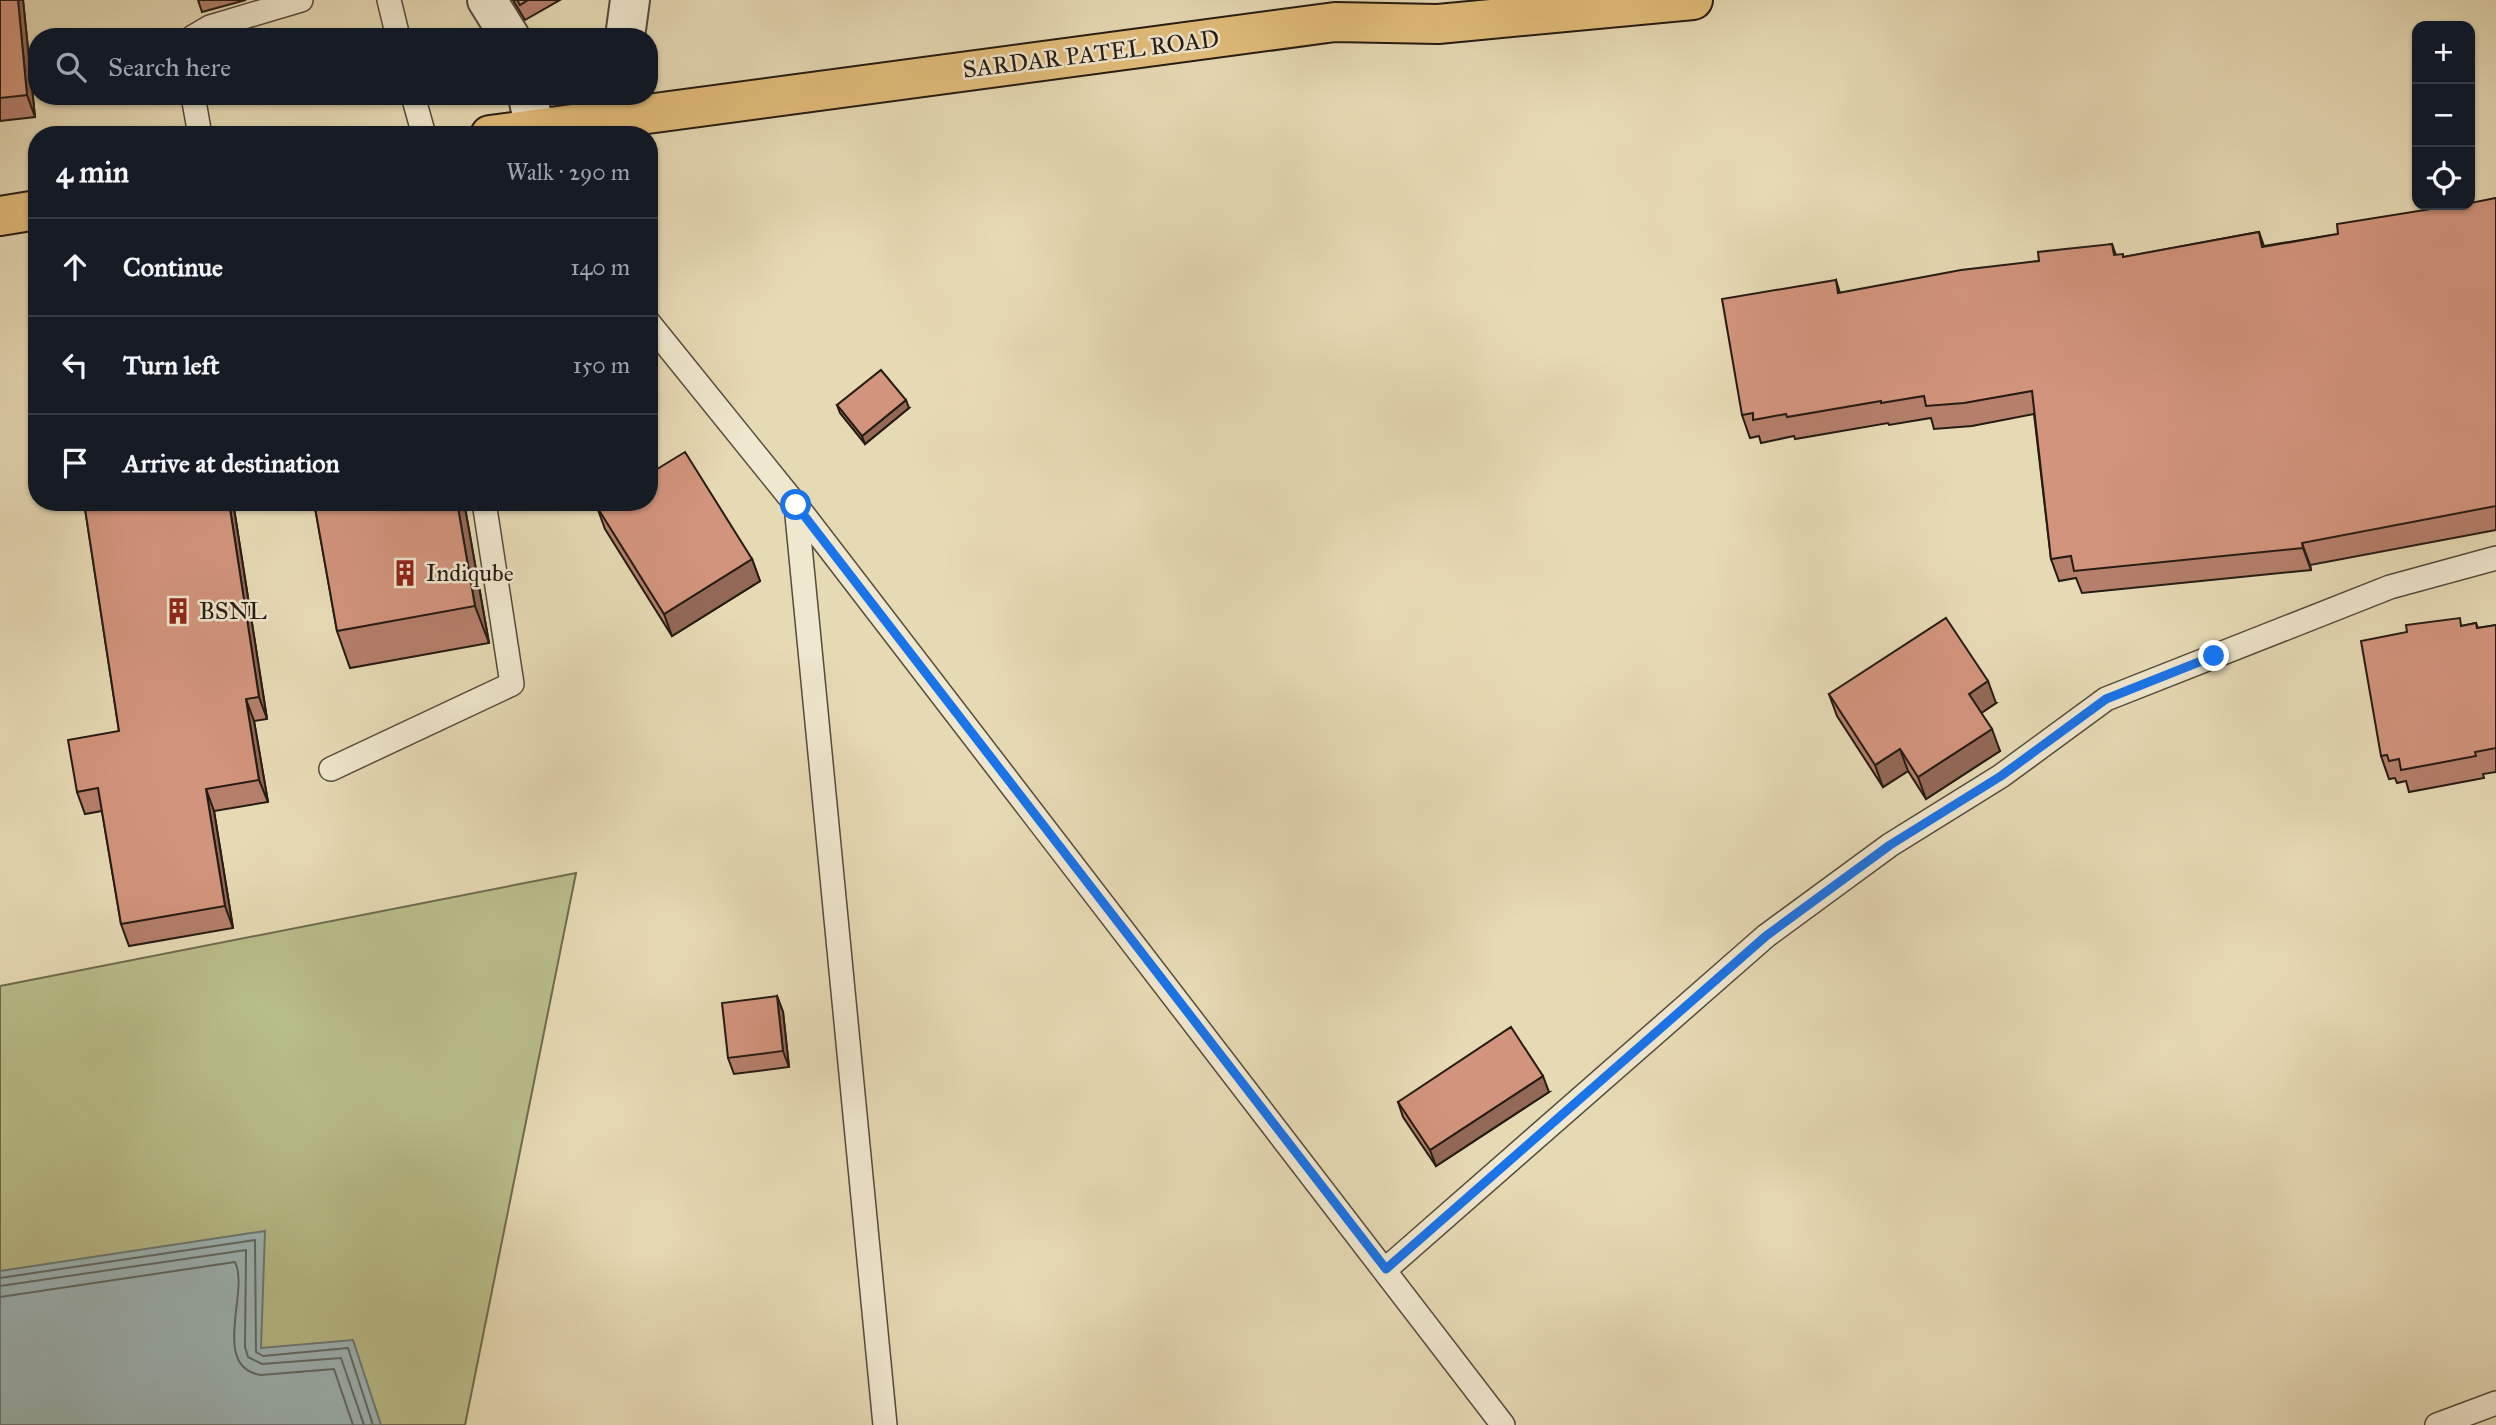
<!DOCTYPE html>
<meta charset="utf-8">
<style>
:root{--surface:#171b24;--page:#20242c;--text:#f1f3f6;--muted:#9ea1a6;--line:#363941}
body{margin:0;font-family:"IM FELL Great Primer",serif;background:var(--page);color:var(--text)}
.controls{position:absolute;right:21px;top:21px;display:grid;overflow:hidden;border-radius:14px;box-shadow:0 2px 5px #0004}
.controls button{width:63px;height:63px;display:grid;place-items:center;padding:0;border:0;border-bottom:2px solid var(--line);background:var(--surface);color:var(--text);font:35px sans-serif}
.stop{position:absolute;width:21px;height:21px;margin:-16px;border:5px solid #1a73e8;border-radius:50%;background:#fff}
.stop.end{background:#1a73e8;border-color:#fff;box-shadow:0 2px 7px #0008}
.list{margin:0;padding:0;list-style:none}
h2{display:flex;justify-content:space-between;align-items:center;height:91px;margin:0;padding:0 28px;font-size:30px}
h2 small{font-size:23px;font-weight:400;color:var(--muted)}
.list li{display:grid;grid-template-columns:46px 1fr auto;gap:21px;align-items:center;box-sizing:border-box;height:98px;padding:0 28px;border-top:2px solid var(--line)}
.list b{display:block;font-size:26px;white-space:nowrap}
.list em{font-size:23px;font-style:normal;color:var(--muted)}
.icon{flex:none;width:38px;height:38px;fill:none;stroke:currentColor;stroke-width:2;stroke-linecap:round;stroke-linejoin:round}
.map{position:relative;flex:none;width:2496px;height:1425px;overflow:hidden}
.search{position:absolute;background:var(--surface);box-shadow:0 2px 5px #0004;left:28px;top:28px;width:630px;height:77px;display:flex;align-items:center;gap:18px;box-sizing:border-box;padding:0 24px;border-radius:28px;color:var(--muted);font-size:26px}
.panel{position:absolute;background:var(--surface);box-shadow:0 2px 5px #0004;left:28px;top:126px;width:630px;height:385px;border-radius:28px}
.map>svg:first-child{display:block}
</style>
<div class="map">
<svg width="2496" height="1425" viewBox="0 0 2496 1425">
<rect width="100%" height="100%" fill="#e6dab4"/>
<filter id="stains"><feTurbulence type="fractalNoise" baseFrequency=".00286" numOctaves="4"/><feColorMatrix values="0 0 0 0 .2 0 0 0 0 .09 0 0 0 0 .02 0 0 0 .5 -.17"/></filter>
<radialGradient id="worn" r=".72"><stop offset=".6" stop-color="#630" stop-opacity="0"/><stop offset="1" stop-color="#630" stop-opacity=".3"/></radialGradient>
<path fill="#b9be8a" stroke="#6e6c4e" stroke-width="2" d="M576,873l-111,552h-465v-439z"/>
<path fill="#9db7b9" stroke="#6d7977" stroke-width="2" d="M265,1231l-4,117 92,-8 28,85h-381v-154z"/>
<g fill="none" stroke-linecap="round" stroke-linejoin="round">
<path stroke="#606966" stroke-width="2" d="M0,1278l255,-38 1,112 7,4 85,-8 25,77
M0,1286l246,-36 -1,97 3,10 14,7 79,-6 23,67
M0,1297l235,-35c15,29 -25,105 26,113l73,-6 19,56"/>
<defs>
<path id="service" d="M389,0l9,37
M193,37l17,-10 91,-27
M193,96l7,39
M413,96l11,39
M649,323l147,182 707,920
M796,505l89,920
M331,769l181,-85 -28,-182
M1386,1269l380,-333 124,-91 111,-69 105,-77 284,-112 106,-29
M2437,1425l59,-22"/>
<path id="minor" d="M487,0l23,37
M625,37l5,-37
M528,96l6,31"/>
<path id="primary" d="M490,135l845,-113 103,2 255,-24
M0,216l37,-6"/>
</defs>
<use href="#service" stroke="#544b3b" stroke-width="26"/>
<use href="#minor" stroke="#544b3b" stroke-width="42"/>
<use href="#primary" stroke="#241b13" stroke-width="42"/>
<use href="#service" stroke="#efe7ce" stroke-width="23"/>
<use href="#minor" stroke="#efe7ce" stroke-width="38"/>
<use href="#primary" stroke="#e3bd7a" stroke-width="38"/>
</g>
<path fill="#b57f6b" stroke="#241b13" stroke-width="2" d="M0,0h23l12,117 -35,4z
M198,0h48l-44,12z
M513,0h47l-35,20z
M2496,198v332l-186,35 1,5 -229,23 -6,-15 -17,3 -8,-22 -17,-145 -62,12 -38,3 -3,-11 -42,7 -1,-2 -93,16 -1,-3 -33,7 -2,-7 -9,2 -8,-23 94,-135 4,13 199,-32 73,-17 4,11 8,2 135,-25 5,14 74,-12z
M837,405l72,3 -44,36 -25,-31z
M84,502h149l34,217 -13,2 14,81 -54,9 19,117 -104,18 -8,-22 -19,-113 -17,3 -8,-22 42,-61z
M314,502h150l25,141 -139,25 -13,-37z
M597,507l155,52 8,22 -88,55 -67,-107z
M2476,623l2,5 18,-3v147l-13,2 1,4 -75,14 -3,-11 -9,2 -2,-5 -6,1 -8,-23 26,-124 55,-6z
M1829,694l167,9 -15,10 19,38 -74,48 -18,-28 -25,16 -46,-71z
M777,996l6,16 6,55 -55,7 -6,-16z
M1549,1092l-113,74 -33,-49 -5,-15z"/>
<path fill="#936857" stroke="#241b13" stroke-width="2" d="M18,0h5l12,117 -8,-22z
M906,400l3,8 -44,36 -3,-8z
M229,502h4l34,217 -8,-22z
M457,502h7l25,141 -14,-37z
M2302,543l8,22 1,5 -8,-22z
M752,559l8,22 -88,55 -8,-22z
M1988,681l8,22 -19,13 -8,-22z
M246,699l8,22 14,81 -9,-22z
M1992,729l8,22 -74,48 -8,-22z
M1900,749l8,22 -25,16 -8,-22z
M206,789l8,22 19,117 -8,-22z
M777,996l6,16 6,55 -6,-16z
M1543,1076l6,16 -113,74 -6,-16z"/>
<path fill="#d2947c" stroke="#241b13" stroke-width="2" d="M0,0h18l9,95 -27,3z
M517,0h11l-8,5z
M2496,198v308l-194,37 1,5 -229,23 -3,-15 -20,3 -19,-168 -68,12 -38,3 -2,-10 -43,7v-2l-94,16 -1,-3 -33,6v-7l-11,2 -20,-116 114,-19 2,13 123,-23 78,-9 -1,-9 74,-8 2,11 9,-1v3l136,-25 3,15 76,-13 -1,-10 119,-19h14v-2z
M881,370l25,30 -44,36 -25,-31z
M685,452l67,107 -88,55 -67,-107 7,-5h45v-28z
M84,502h145l30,195 -13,2 13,81 -53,9 19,117 -104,18 -23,-136 -21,4 -9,-52 51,-9z
M314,502h143l18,104 -138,25z
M1946,618l42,63 -19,13 23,35 -74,48 -18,-28 -25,16 -46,-71z
M2460,618l1,8 15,-3 1,5 19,-3v123l-21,4 1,4 -75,14 -2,-11 -10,2 -2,-6 -6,1 -20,-115 46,-9 -1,-7z
M777,996l6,55 -55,7 -6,-55z
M1511,1027l32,49 -113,74 -32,-48z"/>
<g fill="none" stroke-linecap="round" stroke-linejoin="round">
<path stroke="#1a73e8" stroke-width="9" d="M796,505l590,764 380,-333 124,-91 111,-69 105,-77 108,-43"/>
</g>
<defs>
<symbol id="building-bare" viewBox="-9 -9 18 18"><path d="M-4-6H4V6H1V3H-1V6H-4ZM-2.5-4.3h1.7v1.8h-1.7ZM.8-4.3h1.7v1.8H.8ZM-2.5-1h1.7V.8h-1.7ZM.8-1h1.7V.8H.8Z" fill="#8f2418" stroke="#efe7ce" stroke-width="2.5" paint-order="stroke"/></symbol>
</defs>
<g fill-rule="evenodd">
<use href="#building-bare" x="386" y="554" width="38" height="38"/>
<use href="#building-bare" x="159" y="592" width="38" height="38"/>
</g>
<g text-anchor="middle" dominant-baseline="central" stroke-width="5" stroke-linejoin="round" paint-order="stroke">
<g font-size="24" fill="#241b13" stroke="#efe7ce">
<text transform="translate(1091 54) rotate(-7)">SARDAR PATEL ROAD</text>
</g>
<g font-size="24" fill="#241b13" stroke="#efe7ce" text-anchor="start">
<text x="426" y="573">Indiqube</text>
<text x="199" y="611">BSNL</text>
</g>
</g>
<rect width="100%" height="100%" filter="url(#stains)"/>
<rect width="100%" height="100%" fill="url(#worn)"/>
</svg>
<div class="controls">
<button>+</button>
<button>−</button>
<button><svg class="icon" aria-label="locate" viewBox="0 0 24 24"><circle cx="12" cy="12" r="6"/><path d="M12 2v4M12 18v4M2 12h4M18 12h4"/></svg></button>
</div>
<div class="stop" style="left:796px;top:505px"></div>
<div class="stop end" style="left:2214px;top:656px"></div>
<div class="search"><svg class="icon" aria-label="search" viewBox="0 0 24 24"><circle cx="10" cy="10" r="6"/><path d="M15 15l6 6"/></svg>Search here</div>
<section class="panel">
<h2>4 min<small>Walk · 290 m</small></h2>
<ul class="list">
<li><svg class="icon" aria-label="ahead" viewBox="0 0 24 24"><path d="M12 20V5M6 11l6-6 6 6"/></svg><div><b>Continue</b></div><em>140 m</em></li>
<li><svg class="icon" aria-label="left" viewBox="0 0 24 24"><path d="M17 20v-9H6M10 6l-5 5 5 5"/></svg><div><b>Turn left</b></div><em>150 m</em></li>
<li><svg class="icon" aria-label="arrive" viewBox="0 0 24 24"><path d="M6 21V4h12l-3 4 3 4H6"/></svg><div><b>Arrive at destination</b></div></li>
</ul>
</section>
</div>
